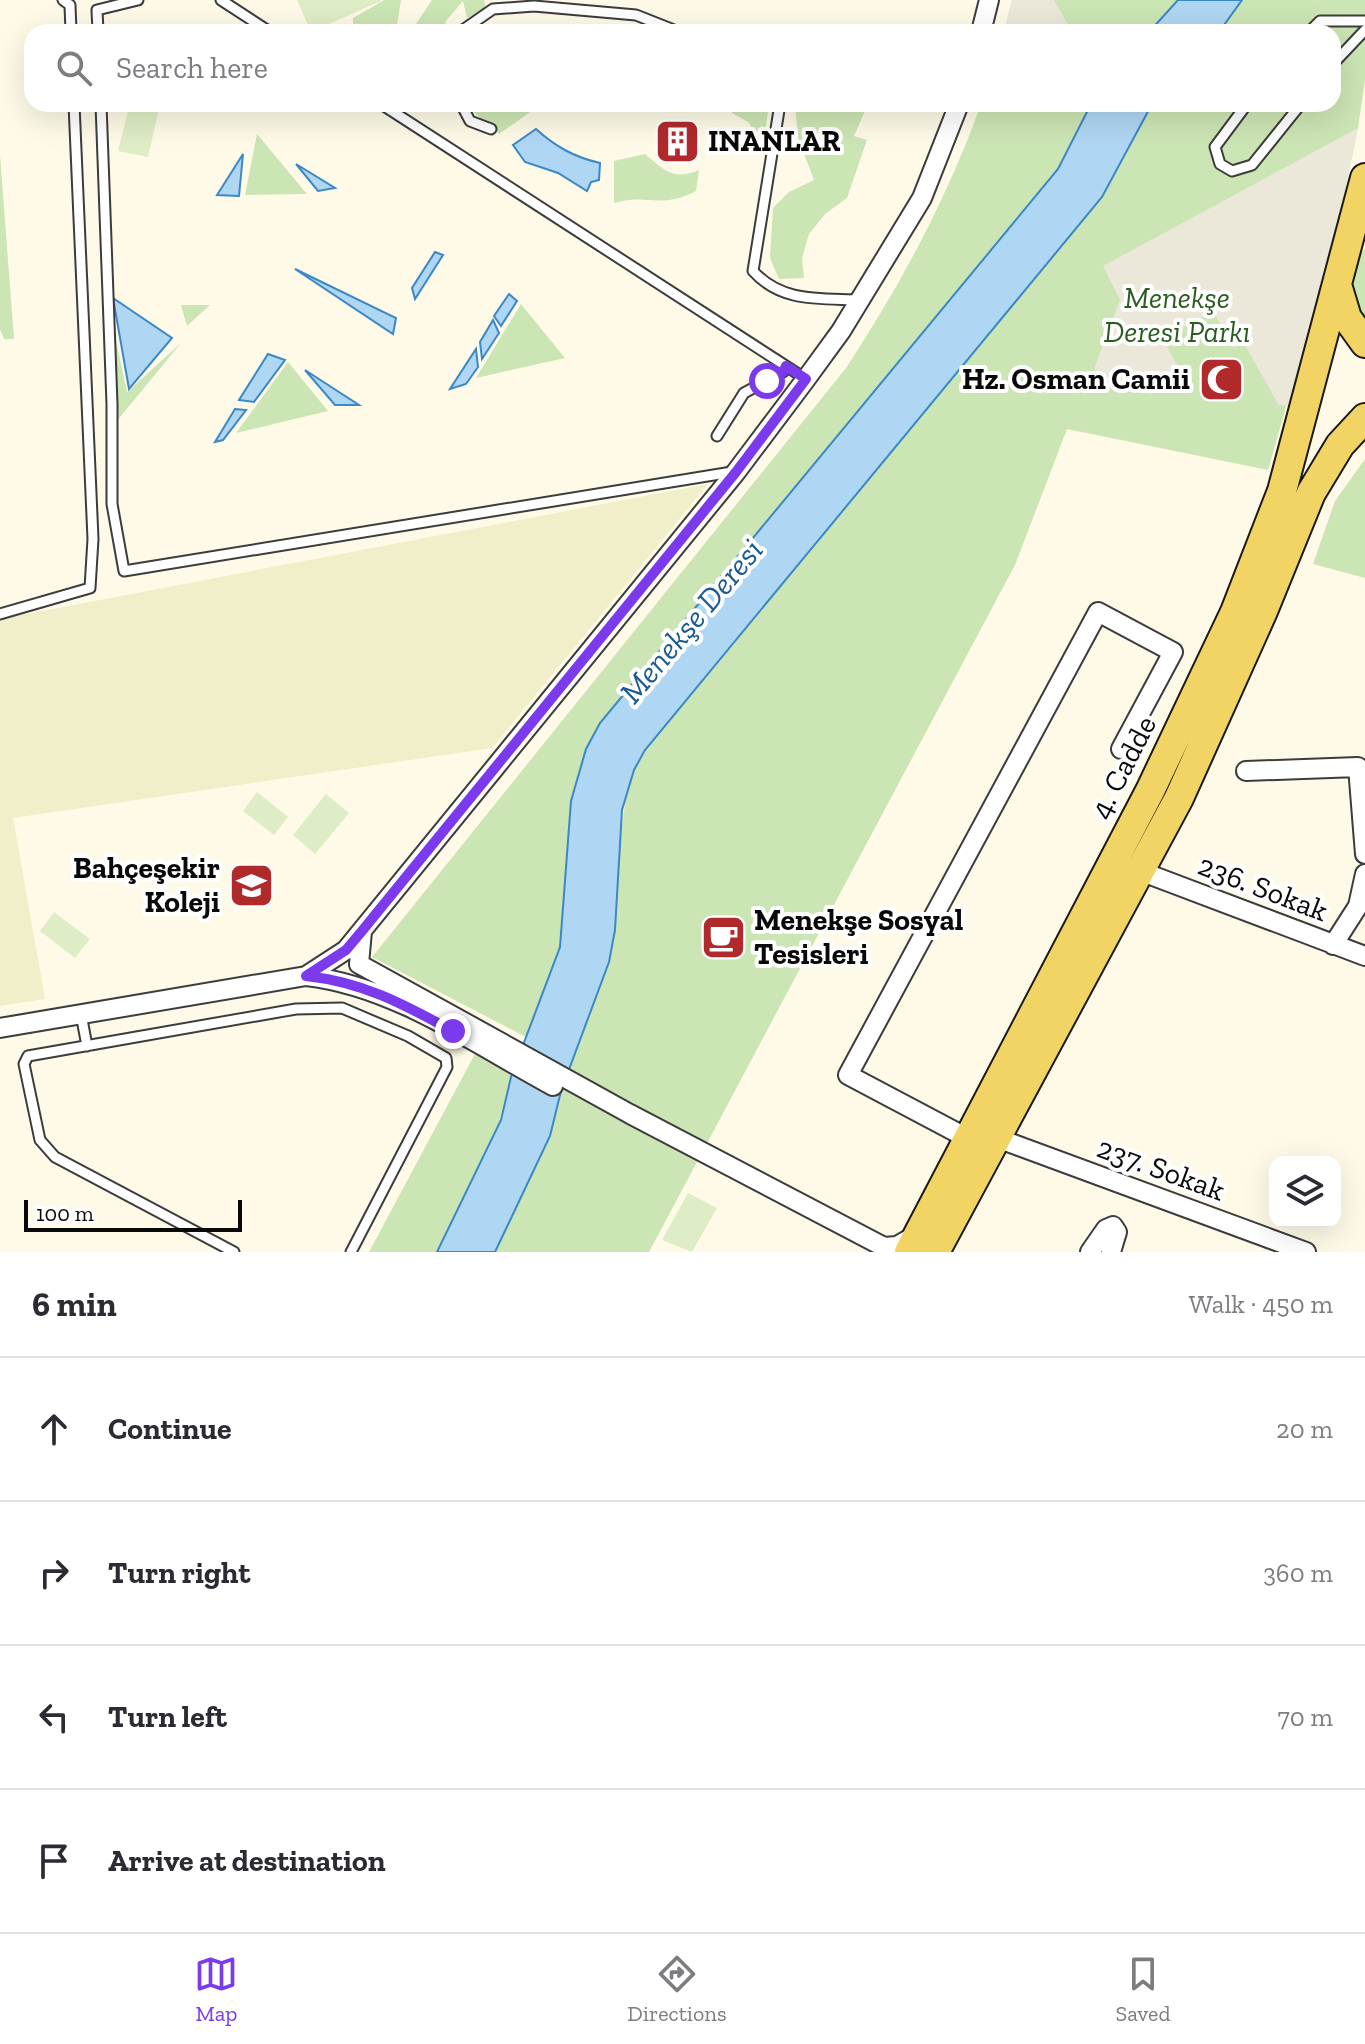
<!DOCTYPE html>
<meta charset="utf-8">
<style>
:root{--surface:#fff;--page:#f7f7f7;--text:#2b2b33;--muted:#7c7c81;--line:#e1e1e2;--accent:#7c3aed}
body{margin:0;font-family:"Zilla Slab",serif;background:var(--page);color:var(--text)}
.controls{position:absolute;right:24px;bottom:24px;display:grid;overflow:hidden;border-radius:16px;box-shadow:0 8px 32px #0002}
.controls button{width:72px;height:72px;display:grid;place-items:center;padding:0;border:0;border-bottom:2px solid var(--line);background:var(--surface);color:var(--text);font:40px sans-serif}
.scale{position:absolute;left:24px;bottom:20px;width:218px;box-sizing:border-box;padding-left:8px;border:4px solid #090909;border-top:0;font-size:22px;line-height:28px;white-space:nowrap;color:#090909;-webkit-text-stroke:6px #fff;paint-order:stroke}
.stop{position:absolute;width:24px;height:24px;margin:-18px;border:6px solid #7c3aed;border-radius:50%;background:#fff}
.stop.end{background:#7c3aed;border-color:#fff;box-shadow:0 2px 8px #0008}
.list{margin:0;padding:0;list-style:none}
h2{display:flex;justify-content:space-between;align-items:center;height:104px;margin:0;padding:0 32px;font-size:34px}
h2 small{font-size:26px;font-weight:400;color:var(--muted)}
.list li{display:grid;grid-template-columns:52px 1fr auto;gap:24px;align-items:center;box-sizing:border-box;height:144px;padding:0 32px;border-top:2px solid var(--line)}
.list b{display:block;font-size:30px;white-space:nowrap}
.list em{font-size:26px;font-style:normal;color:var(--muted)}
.icon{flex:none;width:44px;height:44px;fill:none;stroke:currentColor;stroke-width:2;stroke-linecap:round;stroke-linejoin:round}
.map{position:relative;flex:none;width:1365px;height:1252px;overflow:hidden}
.search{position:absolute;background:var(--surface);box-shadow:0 8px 32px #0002;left:24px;right:24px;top:24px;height:88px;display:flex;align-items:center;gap:20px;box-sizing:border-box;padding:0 28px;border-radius:24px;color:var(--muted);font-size:30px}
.sheet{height:680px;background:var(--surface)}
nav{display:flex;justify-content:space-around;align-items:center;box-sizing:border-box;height:112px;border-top:2px solid var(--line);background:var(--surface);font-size:22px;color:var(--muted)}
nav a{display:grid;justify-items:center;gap:4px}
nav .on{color:var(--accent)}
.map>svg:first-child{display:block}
</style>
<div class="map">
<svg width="1365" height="1252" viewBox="0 0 1365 1252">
<rect width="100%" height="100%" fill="#fefae7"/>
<path fill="#f1efca" d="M708,484l-216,264 -479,70 32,181 -45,7v-387z"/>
<path fill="#cce5b4" d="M384,0h17l-5,32 -43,-1v-13z
M432,0h52l2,9 -19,9 -4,-17 -17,20 -3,11h-39l-1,-8h13z
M1012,0h166l-29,32h-145z
M1242,0h123v80l-7,48 -23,109 -67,233 -201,-41 -52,136 -366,687h-154l55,-116 68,-280 9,-67 7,-19 23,-38 445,-535 50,-93h181v-72h-114z
M464,104h64l5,6 -34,24z
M729,104h40l-5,36 -2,-14 -7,7 -7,-11 -16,-9z
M795,104h54l16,7 -11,25 13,4 -20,58 -22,16 -16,20 -7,24 2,20 -25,1 -9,-21 3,-50 16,-16 25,-12 -16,-42z
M981,104h110l-33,65 -458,554c-42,80 -25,128 -37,210 -6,35 -25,71 -37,104l-154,-80 474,-589c55,-84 101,-169 135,-264z
M257,134l50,60 -62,1z
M645,154c19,16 28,27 54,16l-3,21c-37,19 -47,2 -82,12v-42z
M0,155l14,184h-10l-4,-10z
M1365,248v91c-10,-35 -25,-58 0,-91z
M521,304l44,54 -89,20z
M181,305h29l-23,21z
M111,317l16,75 54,-49 -65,79z
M288,362l40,49 -92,22z
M1365,459v119l-52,-14 22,-63z
M476,1052l36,21 -15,56 -60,123h-68z"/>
<path fill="#deedc5" d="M297,0h83l1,1 -70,31z
M130,104h30l-12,53 -30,-6z
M257,792l31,25 -14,18 -31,-24z
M326,794l23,19 -34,41 -22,-19z
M54,912l36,27 -15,19 -35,-27z
M688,1193l29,15 -25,44 -30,-12z"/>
<path fill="#ebe7d9" d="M1012,0h42l18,32h-68z
M1358,128l-23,109 -46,170 -11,-3 -34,-61 -10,5 -21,-37 -50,28 20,37 -32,18 -57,-25 26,-69 -17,-34z"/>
<path fill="#afd6f2" stroke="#3a88c5" stroke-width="2" d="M1178,0h64l-23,32h-70z
M1091,104h61l-50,93 -457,553 -11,20 -12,40 -7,120 -6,32 -48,129 -11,45 -55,116h-58l64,-132 10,-43 49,-130 11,-146 15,-52 14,-26 458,-554z
M536,129c20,18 38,28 64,34l-1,17 -8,2 -4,9 -29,-18 -33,-11 -12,-17z
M243,154l-4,42 -22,-1z
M296,164l39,24 -17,3z
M435,252l8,3 -28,44 -3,-11z
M295,269l101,49 -3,16z
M509,294l8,7 -16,25 -7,-10z
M113,298l59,40 -43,51z
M493,320l6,13 -17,26 -2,-17z
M476,349l2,18 -12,17 -16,5z
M268,354l17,6 -31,42 -15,-2z
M305,370l54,35h-24z
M235,409l11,1 -23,30 -8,2z"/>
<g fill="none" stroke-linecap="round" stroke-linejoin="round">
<defs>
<path id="lane" d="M63,0l7,5 1,27
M221,0l49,32
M98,32l-1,-22 41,-10
M460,32l33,-23 41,-3 102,9 43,17
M1309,32l11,-11h45
M1333,64l32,-34
M101,104l11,300v100l12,67 608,-99
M381,104l425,275
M461,104l9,17 21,8
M780,104l-27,167c29,32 67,27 107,29
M1247,104l-32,43 5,17 12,7 20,-6 49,-61
M717,436l27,-43 39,-21 3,-6
M0,614l90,-26 3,-49 -19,-435
M81,1014l6,32
M234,1252l-179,-95 -15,-17 -16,-76 4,-8 268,-47 46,-1 66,28 38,22 1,9 -96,185"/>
<path id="street" d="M981,32l8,-32
M1246,771l112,-4 7,87
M1140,871l225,85
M362,931l-3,33 271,150 254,133 13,-1 19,-11
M1333,945l25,-39 7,-32
M306,976c89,10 169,68 247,110
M0,1028l306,-52 40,-26 390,-478 70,-93 35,-48 81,-133 37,-94
M997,1138l309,114
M969,1139l-121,-64 250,-463 75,40 -52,97
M1090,1252l16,-23 7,-3 4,6 -6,20"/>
<path id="primary" d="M1338,288l9,30 18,25
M909,1252l241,-461 85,-179 47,-121 83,-313
M935,1252l244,-454 84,-187 48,-118 29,-48 25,-27"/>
</defs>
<use href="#lane" stroke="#3c3c3c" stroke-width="13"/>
<use href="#street" stroke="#3c3c3c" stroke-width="22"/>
<use href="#primary" stroke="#1a1a1a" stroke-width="32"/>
<use href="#lane" stroke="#fff" stroke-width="9"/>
<use href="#street" stroke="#fff" stroke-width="18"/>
<use href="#primary" stroke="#f1d464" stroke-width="28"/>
</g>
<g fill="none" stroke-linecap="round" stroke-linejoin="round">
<path stroke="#7c3aed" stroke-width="10" d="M453,1031c-50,-27 -90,-49 -147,-55l40,-26 16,-19 374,-459 70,-93 -20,-13 -3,6 -16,9"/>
</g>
<defs>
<symbol id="building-square" viewBox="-11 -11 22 22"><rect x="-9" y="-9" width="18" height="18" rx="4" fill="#b02a2c" stroke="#fff"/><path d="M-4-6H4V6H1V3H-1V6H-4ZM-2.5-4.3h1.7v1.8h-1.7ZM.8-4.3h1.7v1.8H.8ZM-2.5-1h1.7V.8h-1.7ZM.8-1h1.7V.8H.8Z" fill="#fff"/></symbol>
<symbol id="mosque-square" viewBox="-11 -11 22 22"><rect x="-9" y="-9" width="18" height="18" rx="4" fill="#b02a2c" stroke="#fff"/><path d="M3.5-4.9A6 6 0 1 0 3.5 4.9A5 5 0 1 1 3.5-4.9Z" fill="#fff"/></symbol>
<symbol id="school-square" viewBox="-11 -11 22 22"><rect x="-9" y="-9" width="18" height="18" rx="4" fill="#b02a2c" stroke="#fff"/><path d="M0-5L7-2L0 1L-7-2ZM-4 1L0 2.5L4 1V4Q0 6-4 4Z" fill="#fff"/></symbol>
<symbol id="cafe-square" viewBox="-11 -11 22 22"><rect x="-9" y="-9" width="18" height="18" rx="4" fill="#b02a2c" stroke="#fff"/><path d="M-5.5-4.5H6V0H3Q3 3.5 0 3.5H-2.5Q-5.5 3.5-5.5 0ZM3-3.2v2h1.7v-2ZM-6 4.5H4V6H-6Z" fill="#fff"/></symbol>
</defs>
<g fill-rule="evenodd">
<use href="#building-square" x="652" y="116" width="51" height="51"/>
<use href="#mosque-square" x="1196" y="354" width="51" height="51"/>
<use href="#school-square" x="226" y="860" width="51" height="51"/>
<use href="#cafe-square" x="698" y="912" width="51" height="51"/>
</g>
<g text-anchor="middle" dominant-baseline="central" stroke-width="8" stroke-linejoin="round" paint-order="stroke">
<g font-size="30" font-weight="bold" fill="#090909" stroke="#fff" text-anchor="start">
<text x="708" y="141">INANLAR</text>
<text x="1190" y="379" text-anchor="end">Hz. Osman Camii</text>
<text x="220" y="868" text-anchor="end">Bahçeşekir<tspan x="220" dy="34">Koleji</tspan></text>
<text x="754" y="920">Menekşe Sosyal<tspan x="754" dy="34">Tesisleri</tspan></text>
</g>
<g font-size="30" font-style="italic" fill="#295c1f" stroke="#fff">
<text x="1177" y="298">Menekşe<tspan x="1177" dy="34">Deresi Parkı</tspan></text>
</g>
<g font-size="30" fill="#090909" stroke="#fff">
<text transform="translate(1123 767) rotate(-63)">4. Cadde</text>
<text transform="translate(1263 888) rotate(21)">236. Sokak</text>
<text transform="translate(1161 1169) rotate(20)">237. Sokak</text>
</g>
<g font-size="32" font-style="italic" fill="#1b5a93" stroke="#fff">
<text transform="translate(691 621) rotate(-50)">Menekşe Deresi</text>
</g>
</g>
</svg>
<div class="controls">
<button><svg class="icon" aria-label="layers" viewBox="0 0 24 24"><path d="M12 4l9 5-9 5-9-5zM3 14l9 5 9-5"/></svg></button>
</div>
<div class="scale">100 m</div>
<div class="stop" style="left:767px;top:381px"></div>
<div class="stop end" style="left:453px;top:1031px"></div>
<div class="search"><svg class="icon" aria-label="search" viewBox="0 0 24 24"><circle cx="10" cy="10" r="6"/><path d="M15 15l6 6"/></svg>Search here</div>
</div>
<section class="sheet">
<h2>6 min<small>Walk · 450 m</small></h2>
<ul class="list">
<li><svg class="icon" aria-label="ahead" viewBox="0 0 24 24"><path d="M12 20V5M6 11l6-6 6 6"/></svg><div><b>Continue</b></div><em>20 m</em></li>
<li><svg class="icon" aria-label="right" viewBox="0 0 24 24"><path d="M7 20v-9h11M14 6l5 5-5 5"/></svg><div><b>Turn right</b></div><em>360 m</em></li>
<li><svg class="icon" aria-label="left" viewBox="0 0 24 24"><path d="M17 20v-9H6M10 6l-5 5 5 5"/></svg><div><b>Turn left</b></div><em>70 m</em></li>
<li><svg class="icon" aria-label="arrive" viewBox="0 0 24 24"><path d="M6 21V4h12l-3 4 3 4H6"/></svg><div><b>Arrive at destination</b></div></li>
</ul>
</section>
<nav>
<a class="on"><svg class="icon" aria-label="map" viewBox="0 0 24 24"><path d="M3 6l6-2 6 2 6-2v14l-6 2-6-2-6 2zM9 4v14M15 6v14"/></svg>Map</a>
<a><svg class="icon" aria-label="directions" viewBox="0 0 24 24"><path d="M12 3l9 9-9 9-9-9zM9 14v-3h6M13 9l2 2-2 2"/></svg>Directions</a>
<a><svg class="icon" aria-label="saved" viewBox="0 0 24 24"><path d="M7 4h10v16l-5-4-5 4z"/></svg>Saved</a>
</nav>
